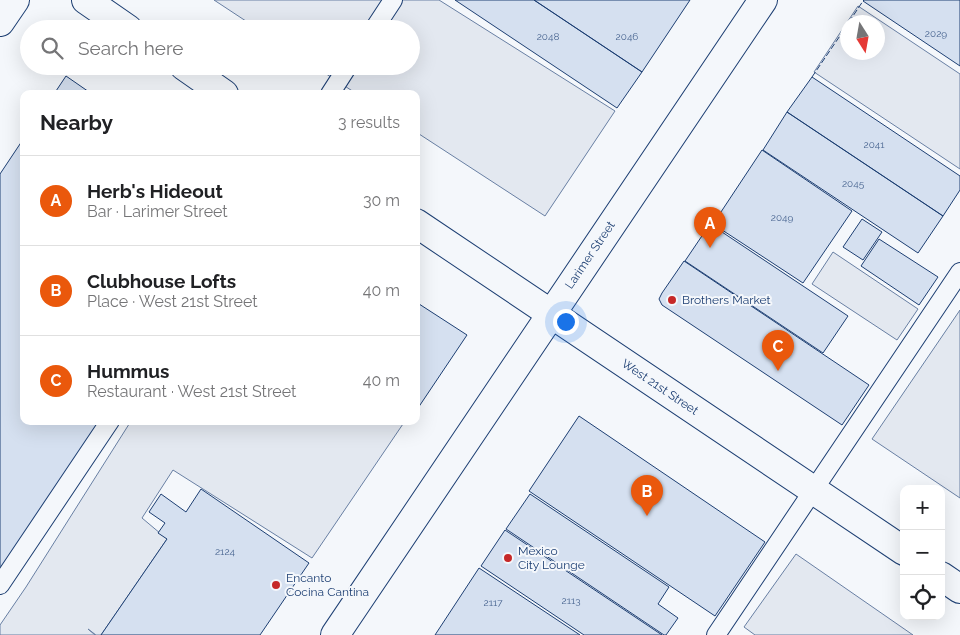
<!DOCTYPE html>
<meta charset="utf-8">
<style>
:root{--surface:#fff;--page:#f6f6f6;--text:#202124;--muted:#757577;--line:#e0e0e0;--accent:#ea580c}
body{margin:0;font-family:Raleway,sans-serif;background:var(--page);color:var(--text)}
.controls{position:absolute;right:15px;bottom:15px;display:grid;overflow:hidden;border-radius:10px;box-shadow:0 5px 20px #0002}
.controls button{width:45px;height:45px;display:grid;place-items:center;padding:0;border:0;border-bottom:1px solid var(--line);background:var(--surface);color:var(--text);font:25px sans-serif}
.compass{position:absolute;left:840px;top:15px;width:45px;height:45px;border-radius:50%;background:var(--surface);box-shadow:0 5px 20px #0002;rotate:169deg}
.you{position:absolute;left:565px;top:321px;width:18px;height:18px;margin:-12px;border:4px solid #fff;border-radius:50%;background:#1a73e8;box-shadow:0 0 0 8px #1a73e833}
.badge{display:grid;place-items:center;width:32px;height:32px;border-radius:50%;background:var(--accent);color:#fff;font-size:16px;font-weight:700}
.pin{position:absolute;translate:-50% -41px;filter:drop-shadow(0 1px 2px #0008)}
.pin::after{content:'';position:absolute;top:26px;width:18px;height:15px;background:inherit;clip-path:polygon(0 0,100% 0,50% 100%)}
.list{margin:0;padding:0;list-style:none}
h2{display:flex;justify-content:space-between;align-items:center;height:65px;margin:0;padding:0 20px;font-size:21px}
h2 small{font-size:16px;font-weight:400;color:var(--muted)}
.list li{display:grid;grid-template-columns:32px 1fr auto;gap:15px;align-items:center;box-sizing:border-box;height:90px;padding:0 20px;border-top:1px solid var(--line)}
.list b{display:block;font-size:19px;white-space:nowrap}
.list p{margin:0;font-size:16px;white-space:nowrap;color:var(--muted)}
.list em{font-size:16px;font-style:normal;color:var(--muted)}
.icon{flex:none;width:28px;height:28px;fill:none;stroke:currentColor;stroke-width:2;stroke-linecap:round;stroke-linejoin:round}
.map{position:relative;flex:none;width:960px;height:635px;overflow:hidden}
.search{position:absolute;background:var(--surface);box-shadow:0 5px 20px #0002;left:20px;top:20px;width:400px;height:55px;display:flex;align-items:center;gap:12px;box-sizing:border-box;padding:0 18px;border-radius:28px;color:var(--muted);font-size:19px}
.panel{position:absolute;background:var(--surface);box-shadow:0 5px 20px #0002;left:20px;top:90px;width:400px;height:335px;border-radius:10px}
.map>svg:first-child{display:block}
</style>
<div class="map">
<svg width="960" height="635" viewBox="0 0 960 635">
<rect width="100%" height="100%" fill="#f4f7fb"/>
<path fill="#e3e8f0" stroke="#687fa3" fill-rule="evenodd" d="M214,0h225l176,111 -70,105 -129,-84v-38h-59l-43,-28h97v-37h-153z
M858,6l102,68v95l-146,-97zM848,22h30v30h-30z
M833,252l85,57 -21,31 -85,-56z
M960,310v188l-88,-59z
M131,421h274l-93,137 -139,-88 -31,48 25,21 -66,96h-5l-8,-6 7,6h-95v-10l26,-38z
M796,554l117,81h-158l-11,-8z"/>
<path fill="#d5e0f0" stroke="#1d3f73" d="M455,0h79l108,72 -25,36z
M534,0h156l-48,72z
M864,0h96v66l-97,-65z
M66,76l26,18h-38z
M812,77l148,99v14l-17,26 -156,-104z
M787,112l156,104 -25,37 -155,-103z
M24,138v283h76l-100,150v-397z
M762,150l90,61 -49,72 -90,-59z
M862,219l20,13 -19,28 -20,-13z
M710,224l138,92 -25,37 -138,-92z
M879,239l59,38 -19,28 -58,-39z
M684,261l185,124 -27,40 -180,-120 -3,-6 3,-6z
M416,302l51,33 -51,76z
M579,416l186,126 -50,74 -186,-125z
M201,489l108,74 -49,72h-159l66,-96 -9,-6 7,-10 -16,-11 12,-18 25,18z
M530,494l139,93 -11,17 20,14 -12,17h-2l-158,-106z
M505,530l157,105h-78l-103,-69z
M479,568l101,67h-145z"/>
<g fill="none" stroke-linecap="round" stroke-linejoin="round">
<defs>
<path id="lane" d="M374,29l19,-29
M330,94l18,-28
M0,585l110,-164
M716,635l244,-363"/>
<path id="secondary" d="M86,0l42,29
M0,22l15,-22
M184,66l40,28
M416,223l488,328
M941,576l19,13
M335,635l428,-635"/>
</defs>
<use href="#lane" stroke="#1d3f73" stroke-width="20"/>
<use href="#secondary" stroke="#1d3f73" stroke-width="30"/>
<use href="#lane" stroke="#f4f7fb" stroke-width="18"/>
<use href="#secondary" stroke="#f4f7fb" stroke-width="28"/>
<path stroke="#1d3f73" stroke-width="1" stroke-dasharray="6 2.5" stroke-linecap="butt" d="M849,22l14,-21
M812,77l36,-53"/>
</g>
<g fill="#c62828" stroke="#f4f7fb" stroke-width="2">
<circle cx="672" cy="300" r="5"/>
<circle cx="508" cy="558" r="5"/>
<circle cx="276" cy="585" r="5"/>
</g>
<g text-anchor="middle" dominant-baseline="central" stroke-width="4" stroke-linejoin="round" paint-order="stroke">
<g font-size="10" fill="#4b6792">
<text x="936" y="33">2029</text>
<text x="548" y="36">2048</text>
<text x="627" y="36">2046</text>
<text x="874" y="144">2041</text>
<text x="853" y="183">2045</text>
<text x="782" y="217">2049</text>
<text x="225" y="551">2124</text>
<text x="571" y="600">2113</text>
<text x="493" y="602">2117</text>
</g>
<g font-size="12" fill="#1d3f73" stroke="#f4f7fb">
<text transform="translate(590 255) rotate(-56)">Larimer Street</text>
<text transform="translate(660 387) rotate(34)">West 21st Street</text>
</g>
<g font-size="12" fill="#1d3f73" stroke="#f4f7fb" text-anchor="start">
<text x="682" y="300">Brothers Market</text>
<text x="518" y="551">Mexico<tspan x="518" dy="14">City Lounge</tspan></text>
<text x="286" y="578">Encanto<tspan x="286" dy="14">Cocina Cantina</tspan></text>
</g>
</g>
</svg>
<div class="controls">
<button>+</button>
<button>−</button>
<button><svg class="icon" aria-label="locate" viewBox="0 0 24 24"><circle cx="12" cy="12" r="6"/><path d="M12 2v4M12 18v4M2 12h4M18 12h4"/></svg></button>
</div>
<svg class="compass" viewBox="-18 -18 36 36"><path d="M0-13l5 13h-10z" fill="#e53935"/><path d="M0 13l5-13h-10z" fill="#757577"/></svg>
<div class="you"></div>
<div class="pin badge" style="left:710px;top:248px">A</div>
<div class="pin badge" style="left:647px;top:516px">B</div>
<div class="pin badge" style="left:778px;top:371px">C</div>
<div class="search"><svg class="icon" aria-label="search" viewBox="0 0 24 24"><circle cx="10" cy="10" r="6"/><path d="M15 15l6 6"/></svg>Search here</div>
<section class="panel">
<h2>Nearby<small>3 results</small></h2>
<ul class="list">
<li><span class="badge">A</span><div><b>Herb's Hideout</b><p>Bar · Larimer Street</p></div><em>30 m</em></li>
<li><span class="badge">B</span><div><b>Clubhouse Lofts</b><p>Place · West 21st Street</p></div><em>40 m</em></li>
<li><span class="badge">C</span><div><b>Hummus</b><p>Restaurant · West 21st Street</p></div><em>40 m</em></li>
</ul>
</section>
</div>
